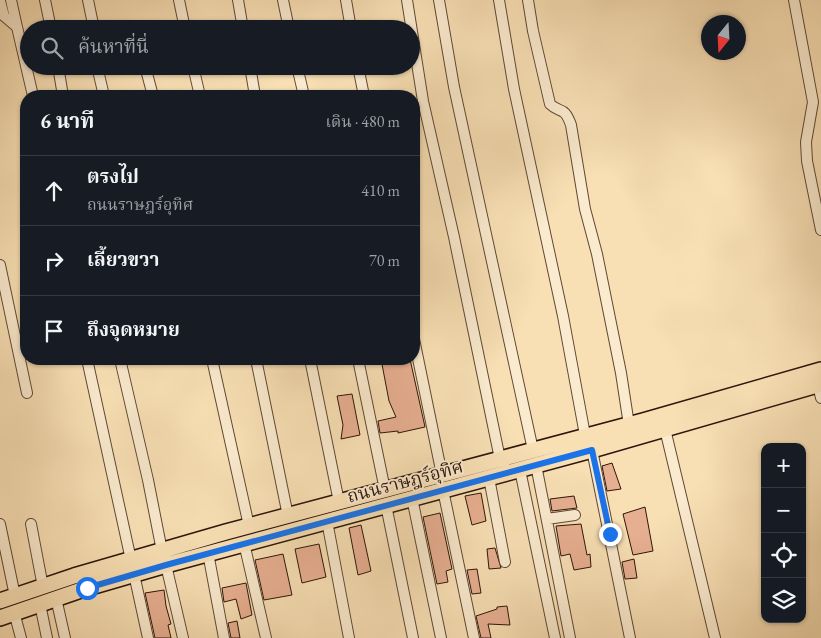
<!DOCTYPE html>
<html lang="th">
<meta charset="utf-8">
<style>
:root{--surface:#171b24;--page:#242831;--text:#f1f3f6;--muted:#9ea1a6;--line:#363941}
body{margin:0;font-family:"EB Garamond","Noto Serif Thai",serif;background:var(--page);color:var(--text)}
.controls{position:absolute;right:15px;bottom:15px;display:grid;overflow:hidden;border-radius:10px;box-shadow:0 1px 4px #0004}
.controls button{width:45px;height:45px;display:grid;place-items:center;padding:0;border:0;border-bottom:1px solid var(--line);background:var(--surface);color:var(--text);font:25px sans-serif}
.compass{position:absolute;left:701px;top:15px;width:45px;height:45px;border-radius:50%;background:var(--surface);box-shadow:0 1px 4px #0004;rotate:198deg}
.stop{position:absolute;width:15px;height:15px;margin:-11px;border:4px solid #1a73e8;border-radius:50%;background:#fff}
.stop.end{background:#1a73e8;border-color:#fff;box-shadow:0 1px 5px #0008}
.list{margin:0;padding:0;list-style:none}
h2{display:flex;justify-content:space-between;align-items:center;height:65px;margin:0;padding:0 20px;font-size:21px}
h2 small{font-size:16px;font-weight:400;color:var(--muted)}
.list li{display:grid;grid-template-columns:32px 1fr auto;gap:15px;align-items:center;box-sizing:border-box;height:70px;padding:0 20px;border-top:1px solid var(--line)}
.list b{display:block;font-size:19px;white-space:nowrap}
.list p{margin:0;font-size:16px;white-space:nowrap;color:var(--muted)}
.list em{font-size:16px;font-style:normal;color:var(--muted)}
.icon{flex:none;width:28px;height:28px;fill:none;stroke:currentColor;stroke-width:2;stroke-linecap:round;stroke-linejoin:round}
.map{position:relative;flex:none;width:821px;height:638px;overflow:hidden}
.search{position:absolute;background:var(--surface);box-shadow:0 1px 4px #0004;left:20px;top:20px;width:400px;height:55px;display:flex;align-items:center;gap:12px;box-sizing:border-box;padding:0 18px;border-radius:28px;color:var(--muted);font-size:19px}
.panel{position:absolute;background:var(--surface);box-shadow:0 1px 4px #0004;left:20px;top:90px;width:400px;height:275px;border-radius:20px}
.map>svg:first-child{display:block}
</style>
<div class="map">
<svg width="821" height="638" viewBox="0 0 821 638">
<rect width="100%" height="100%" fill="#f8dfb4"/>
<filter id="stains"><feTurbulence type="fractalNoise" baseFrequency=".004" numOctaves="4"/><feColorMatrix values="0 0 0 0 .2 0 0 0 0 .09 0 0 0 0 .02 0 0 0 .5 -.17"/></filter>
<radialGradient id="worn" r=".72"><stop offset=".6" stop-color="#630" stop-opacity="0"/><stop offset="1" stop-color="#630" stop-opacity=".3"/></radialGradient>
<path fill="#e7af91" stroke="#2c150a" d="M381,359h29l15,68 -27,6v-2l-18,2 -2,-12 18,-4 -7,-16z
M352,394l8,41 -19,4 2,-14 -6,-29z
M612,463l9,26 -14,2 -5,-25z
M481,493l5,28 -14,4 -7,-29z
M574,496l3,12 -25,3 -2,-12z
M645,507l8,44 -20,4 -10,-41z
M440,513l12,56 -6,2 2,11 -11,2 -14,-67z
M581,524l6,31 3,-1 1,13 -17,3 -4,-16 -9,2 -5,-30z
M361,525l10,46 -13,4 -9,-47z
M319,544l7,33 -24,6 -7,-34z
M495,548l6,20 -12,1 -2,-20z
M283,554l9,41 -28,5 -9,-40z
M634,559l3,19 -12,1 -3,-17z
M477,569l4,24 -9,1 -5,-24z
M246,583l6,32 -11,4 -5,-20 -12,3 -2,-14z
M164,590l2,16 5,18 -3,1 3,13h-16l-10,-45z
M507,606l3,19 -22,-1 3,14h-10l-5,-22 21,-7v-2z
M237,621l3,17h-9l-3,-15z"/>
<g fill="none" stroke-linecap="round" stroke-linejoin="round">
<defs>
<path id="minor" d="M11,0l6,27
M45,0l6,29
M88,0l6,29
M179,0l6,29
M238,0l5,29
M283,0l6,29
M346,0l5,29
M407,0l16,101 31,136 46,222
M439,0l15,87 79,363
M499,0l15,89 49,227 22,119
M528,0l5,31 17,73c10,10 14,1 21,21l14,84 12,45 24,119 8,52
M794,0l19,102 -7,40 1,19 14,69
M0,1l4,15 13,11 16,69
M58,66l5,30
M97,66l7,30
M145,66l8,30
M193,66l7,30
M250,66l5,30
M297,66l7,30
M358,66l6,30
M0,265l27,128
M414,339l28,136
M87,359l44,201
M120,359l28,121 14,71
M212,359l37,167
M256,359l32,157
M310,359l29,143
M358,359l27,131
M818,385l3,13
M665,429l50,209
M592,450l38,188
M536,465l34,173
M520,470l35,168
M489,478l16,84
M443,490l31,148
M412,498l29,140
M386,505l27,133
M547,519l28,-4
M327,521l22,117
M0,524l15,72
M31,524l12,63
M244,543l22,95
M208,553l16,85
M166,565l17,73
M134,574l14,64
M56,598l9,40
M40,604l7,34
M14,612l7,26"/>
<path id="primary" d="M0,601l74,-25 152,-44 417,-111 178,-51
M0,618l87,-30 79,-23 426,-115 229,-66"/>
</defs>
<use href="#minor" stroke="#5f4834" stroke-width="12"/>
<use href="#primary" stroke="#2c150a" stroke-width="18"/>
<use href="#minor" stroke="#faeace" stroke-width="10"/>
<use href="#primary" stroke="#f8dfb4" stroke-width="15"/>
</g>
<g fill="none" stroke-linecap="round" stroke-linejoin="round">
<path stroke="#1a73e8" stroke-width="6" d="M87,588l79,-23 426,-115 18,84"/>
</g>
<g text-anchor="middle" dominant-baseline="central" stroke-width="4" stroke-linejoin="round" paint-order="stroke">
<g font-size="18" fill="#2c150a" stroke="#faeace">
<text transform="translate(405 481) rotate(-15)">ถนนราษฎร์อุทิศ</text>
</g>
</g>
<rect width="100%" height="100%" filter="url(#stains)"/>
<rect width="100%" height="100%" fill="url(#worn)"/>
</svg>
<div class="controls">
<button>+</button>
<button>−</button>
<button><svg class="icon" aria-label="locate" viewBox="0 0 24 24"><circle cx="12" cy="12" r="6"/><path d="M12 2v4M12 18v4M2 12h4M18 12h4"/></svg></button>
<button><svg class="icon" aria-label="layers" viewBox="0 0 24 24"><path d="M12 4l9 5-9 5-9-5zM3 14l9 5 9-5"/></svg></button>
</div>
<svg class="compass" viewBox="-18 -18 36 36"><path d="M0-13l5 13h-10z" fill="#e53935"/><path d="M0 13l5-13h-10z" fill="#9ea1a6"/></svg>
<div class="stop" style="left:87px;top:588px"></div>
<div class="stop end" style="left:610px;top:534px"></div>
<div class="search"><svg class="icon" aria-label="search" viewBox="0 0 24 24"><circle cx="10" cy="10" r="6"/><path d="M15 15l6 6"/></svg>ค้นหาที่นี่</div>
<section class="panel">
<h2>6 นาที<small>เดิน · 480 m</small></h2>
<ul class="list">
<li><svg class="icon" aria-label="ahead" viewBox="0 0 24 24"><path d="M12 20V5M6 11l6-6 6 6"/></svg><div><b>ตรงไป</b><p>ถนนราษฎร์อุทิศ</p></div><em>410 m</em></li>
<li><svg class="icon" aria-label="right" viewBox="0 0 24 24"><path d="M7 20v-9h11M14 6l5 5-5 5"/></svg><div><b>เลี้ยวขวา</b></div><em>70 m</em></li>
<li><svg class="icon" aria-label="arrive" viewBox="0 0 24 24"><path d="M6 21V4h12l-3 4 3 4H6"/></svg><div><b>ถึงจุดหมาย</b></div></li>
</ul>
</section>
</div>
